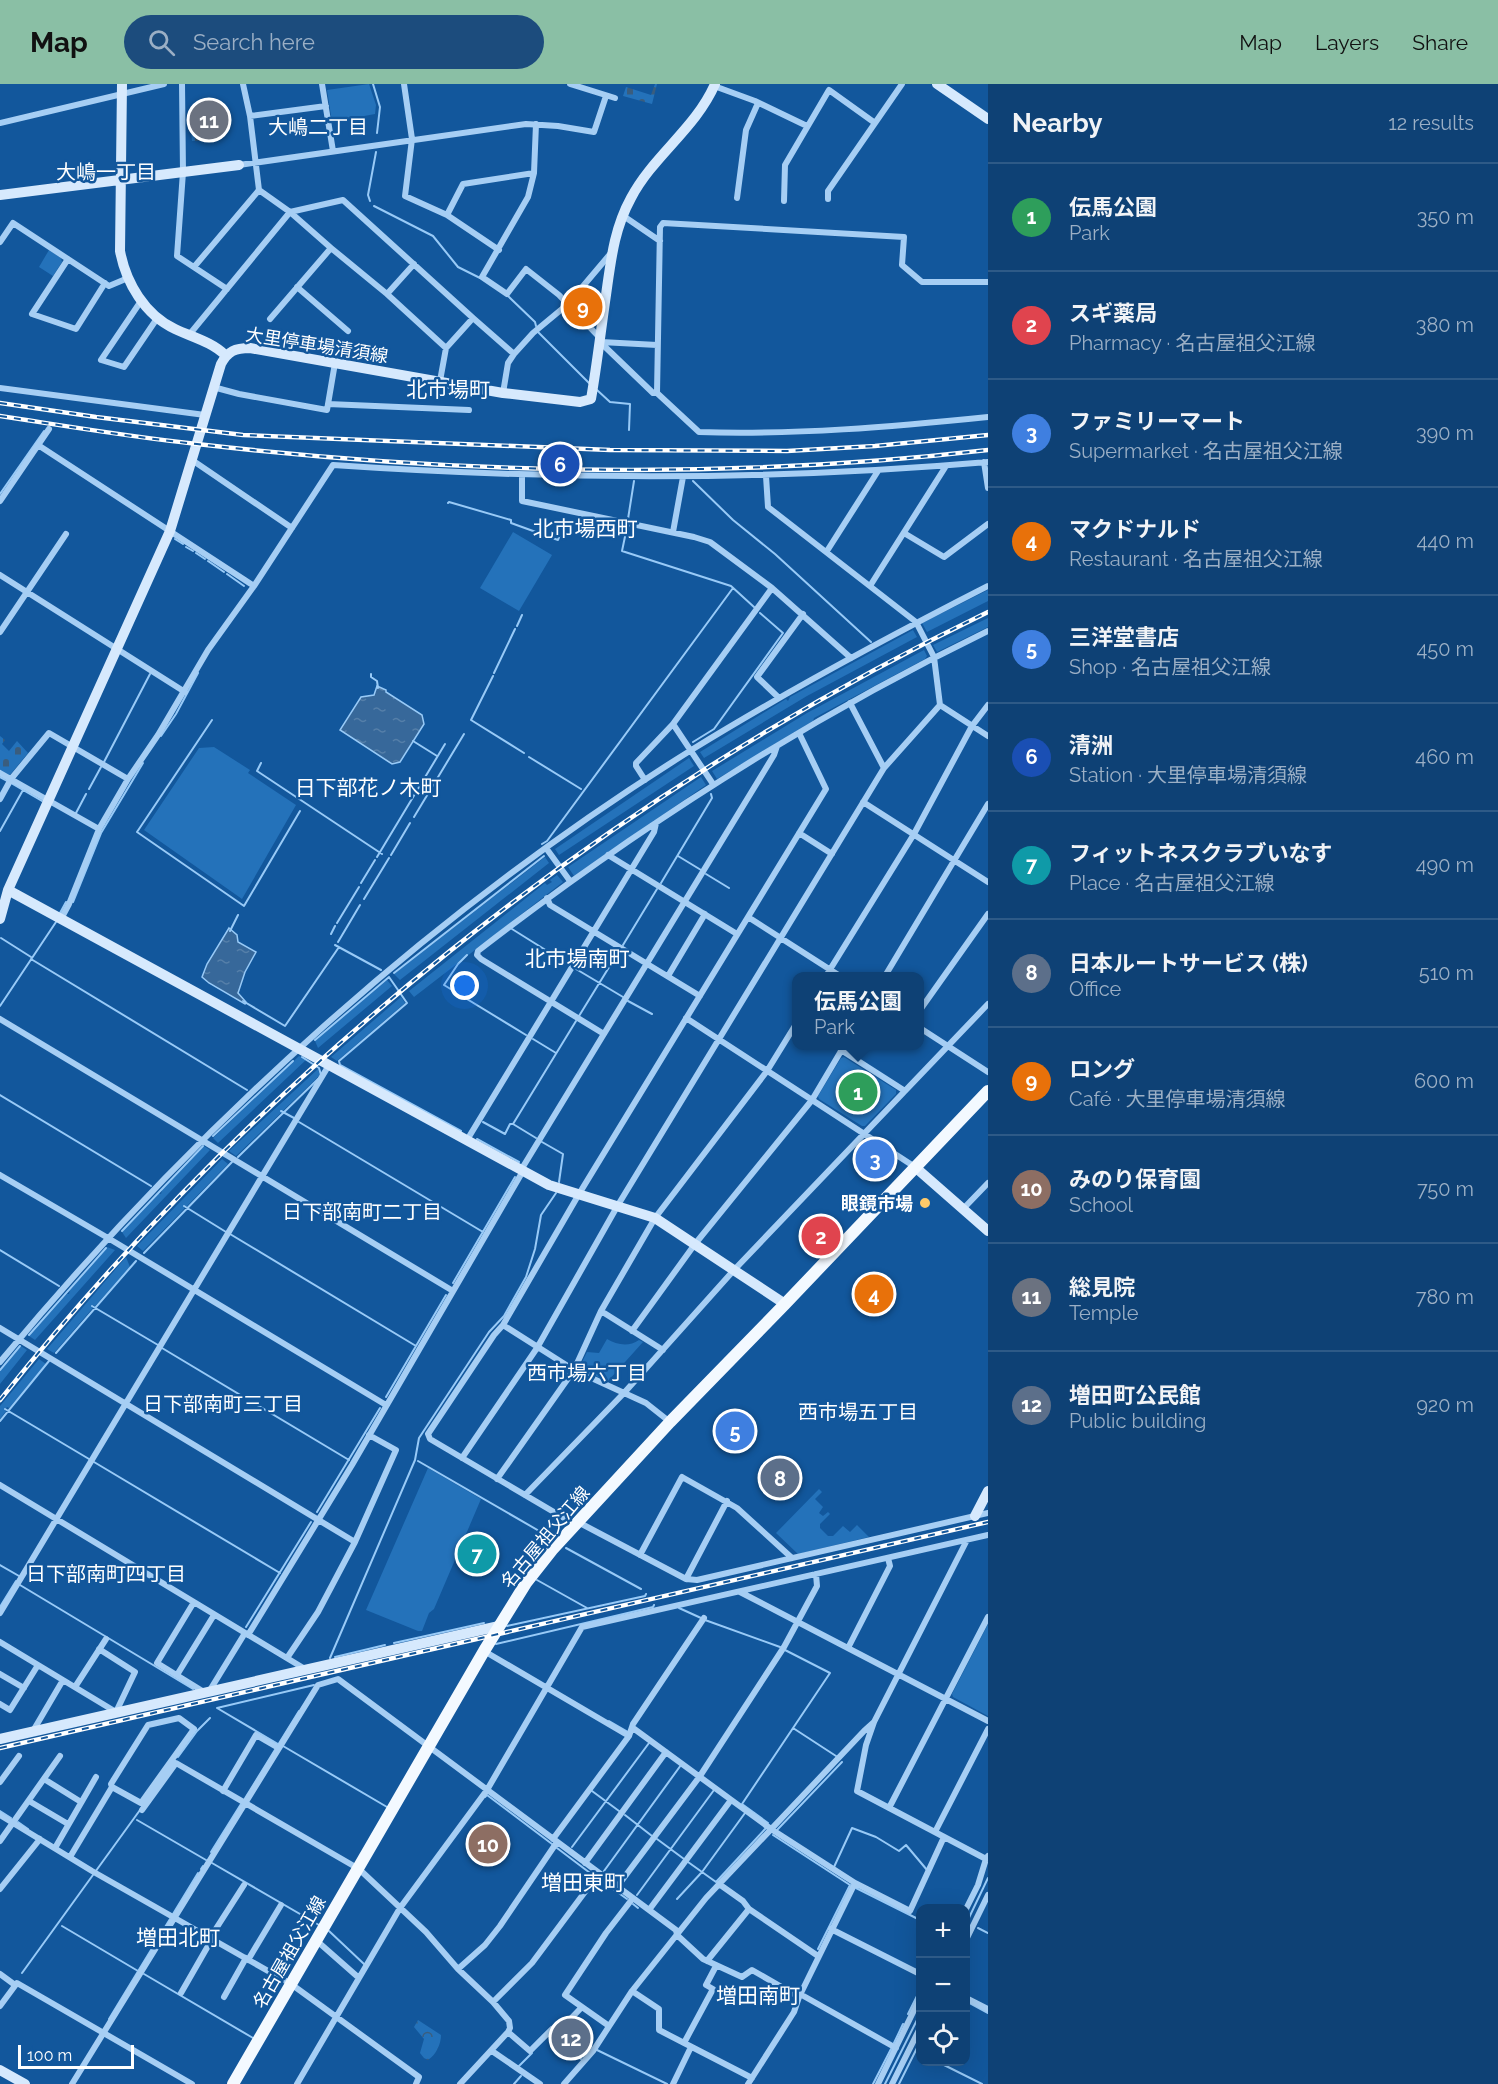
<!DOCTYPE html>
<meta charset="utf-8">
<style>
:root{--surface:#0e4175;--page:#1c4c7d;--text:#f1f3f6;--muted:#9bafc5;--line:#2e5a87;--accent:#8abfa5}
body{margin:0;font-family:Raleway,"Noto Sans JP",sans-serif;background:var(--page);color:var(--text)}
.controls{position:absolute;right:18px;bottom:18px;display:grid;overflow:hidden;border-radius:12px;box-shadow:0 6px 24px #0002}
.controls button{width:54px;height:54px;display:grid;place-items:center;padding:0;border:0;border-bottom:2px solid var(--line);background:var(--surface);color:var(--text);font:30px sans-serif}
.scale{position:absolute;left:18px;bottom:15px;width:116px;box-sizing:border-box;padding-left:6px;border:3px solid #fff;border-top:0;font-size:16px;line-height:21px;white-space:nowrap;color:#fff;-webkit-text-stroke:4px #12579c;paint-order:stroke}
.you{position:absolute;left:465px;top:902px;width:21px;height:21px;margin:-15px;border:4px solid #fff;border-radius:50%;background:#1a73e8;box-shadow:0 0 0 9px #1a73e833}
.badge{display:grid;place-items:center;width:39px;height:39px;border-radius:50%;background:var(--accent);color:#fff;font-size:20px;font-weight:700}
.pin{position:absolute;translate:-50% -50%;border:3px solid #fff;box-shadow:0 2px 6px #0006}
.popup{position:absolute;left:792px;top:888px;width:132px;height:78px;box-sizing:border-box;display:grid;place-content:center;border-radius:12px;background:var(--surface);filter:drop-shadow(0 2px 4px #0005);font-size:20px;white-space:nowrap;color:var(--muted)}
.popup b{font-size:22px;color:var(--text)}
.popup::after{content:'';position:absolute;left:50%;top:100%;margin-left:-12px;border:12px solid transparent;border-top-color:var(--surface)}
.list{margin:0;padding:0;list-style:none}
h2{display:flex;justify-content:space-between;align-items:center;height:78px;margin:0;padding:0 24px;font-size:26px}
h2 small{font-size:20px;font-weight:400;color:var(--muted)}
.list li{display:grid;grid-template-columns:39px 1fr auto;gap:18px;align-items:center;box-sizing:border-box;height:108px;padding:0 24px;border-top:2px solid var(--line)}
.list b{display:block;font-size:22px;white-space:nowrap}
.list p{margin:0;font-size:20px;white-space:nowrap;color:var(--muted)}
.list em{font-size:20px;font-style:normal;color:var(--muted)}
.icon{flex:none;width:33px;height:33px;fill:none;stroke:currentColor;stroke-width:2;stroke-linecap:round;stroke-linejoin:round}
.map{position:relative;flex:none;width:988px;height:2000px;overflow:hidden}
header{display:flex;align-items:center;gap:36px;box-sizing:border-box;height:84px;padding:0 30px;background:var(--accent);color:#111}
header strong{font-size:28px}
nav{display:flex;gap:33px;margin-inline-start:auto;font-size:21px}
.search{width:420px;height:54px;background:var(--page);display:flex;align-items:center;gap:15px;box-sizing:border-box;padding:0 21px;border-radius:33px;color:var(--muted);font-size:22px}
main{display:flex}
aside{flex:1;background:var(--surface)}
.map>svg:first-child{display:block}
</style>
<header>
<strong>Map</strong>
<div class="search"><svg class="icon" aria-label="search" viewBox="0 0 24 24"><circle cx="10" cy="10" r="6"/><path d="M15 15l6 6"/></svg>Search here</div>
<nav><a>Map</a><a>Layers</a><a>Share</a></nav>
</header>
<main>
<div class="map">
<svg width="988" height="2000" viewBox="0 0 988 2000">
<defs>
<pattern id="forest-crowns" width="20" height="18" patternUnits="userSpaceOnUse" patternTransform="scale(1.5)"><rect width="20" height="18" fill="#2472ba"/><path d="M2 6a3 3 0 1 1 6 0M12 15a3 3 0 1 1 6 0" fill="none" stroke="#3a5d7e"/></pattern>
<pattern id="cemetery-stones" width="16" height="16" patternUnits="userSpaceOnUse" patternTransform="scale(1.5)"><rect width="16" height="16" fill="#2472ba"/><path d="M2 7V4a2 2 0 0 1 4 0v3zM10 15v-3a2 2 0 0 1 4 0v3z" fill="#3a5d7e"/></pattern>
<pattern id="water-ripples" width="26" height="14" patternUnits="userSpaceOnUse" patternTransform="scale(1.5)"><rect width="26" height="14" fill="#37689a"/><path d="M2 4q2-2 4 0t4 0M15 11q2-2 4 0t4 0" fill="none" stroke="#557fa9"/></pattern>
</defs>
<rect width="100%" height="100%" fill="#12579c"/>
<path fill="#2472ba" d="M369,0l7,21 -1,9 -43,8 -5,-32z
M49,166l12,8 1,4 -9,14 -14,-9z
M513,448l39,23 -33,56 -39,-23z
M988,506v11l-61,31 -5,-9z
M988,534v9l-51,25 -4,-7z
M913,546l4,7 -110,59 -103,62 -4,-6 86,-53 2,2 2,-4z
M924,566l3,6 -2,3 -111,59 -1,3 -96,58 -5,-8 95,-58z
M214,663l36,23 -2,3 48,32 -54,94 -98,-69 55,-82z
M689,674l5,8 -135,89 -4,-6z
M701,693l5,8 -132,91 -6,-9z
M545,773l4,6 -149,117 -6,-6z
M557,791l6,7 -149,115 -5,-6 136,-108 2,2 5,-3 -2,-2z
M387,896l5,6 -74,62 -3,-7z
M401,913l4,6 -68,58 -6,-4z
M299,972l8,3 -89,84 -5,-5z
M844,973l52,33v4l-31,32h-3l-43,-27 -1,-3 23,-38z
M318,985l2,6 -84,81 -7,-5z
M204,1062l6,4 -84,88 -4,-6 36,-39 3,1 1,-4z
M222,1075l6,5 -41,42h-3v3l-41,42 -6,-5z
M107,1163l8,3 -80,90 -6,-4 38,-42h2l1,-4z
M126,1173l4,10 -35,39 -2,-1 -1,4 -38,44 -7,-4z
M607,1255c10,6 22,8 32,1l4,2 -35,39 -27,-11 -1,-4 7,-14 12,1z
M21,1262l6,4 -27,34v-13z
M39,1275l7,5 -37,44 -2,-1 -2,3 1,1 -6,8v-13z
M428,1384l53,31 -47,110 -5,4 -7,18h-4l-52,-21z
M819,1405l3,3 -7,7 8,8 -4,6 4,3 5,-4 2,2 -10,10v4l8,8h5l10,-10 7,6 7,-7 12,12 -71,17 -22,-21z
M988,1540v92l-35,-19 -1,-3z"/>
<path fill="url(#forest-crowns)" d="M418,1936l23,15c0,9 -5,20 -13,25l-4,-2 -4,-5 4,-14 -10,-12z"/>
<path fill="url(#cemetery-stones)" d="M655,0h2l-5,20 -29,-8 3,-9 25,8z
M211,46l1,10 -20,1 -1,-10z
M0,652l5,4 -3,4 7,7 8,-10 11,12 -19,23 -9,-5z"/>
<path fill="url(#water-ripples)" stroke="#98caf7" stroke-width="1.5" d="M377,602l9,4v2l36,23 2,9 -24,38 -8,2 -52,-34 21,-33 13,-2z
M229,844l8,7 1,7 18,10 -11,20 -7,21 8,9 -1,2 -36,-21 -7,-6 5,-13z"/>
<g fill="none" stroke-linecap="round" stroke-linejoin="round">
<path stroke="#98caf7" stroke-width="2" d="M373,0l7,23 -3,26
M370,117l-2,-6 8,-43
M374,122l59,30 25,31 22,11
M508,212l27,26 1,4
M538,248l51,51
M597,306l13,12 20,2 -1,26
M693,397l40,39 42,34 96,88
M0,410l44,-63
M448,419l1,-1 62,18v3l47,17 2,-5
M628,435l6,-38
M627,443l-5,24 109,35 23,21
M175,455l8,5
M186,463l7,4
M196,469l9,6
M208,477l16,11
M227,490l17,12
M517,542l5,-11
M494,589l21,-44
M371,590v3l6,4 1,7
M493,592l-22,44 53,33
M212,636l-75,112 107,74 56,-95
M161,652l15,-22 22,-41
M413,657l24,15
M693,658l21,-13 69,-96 -23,-20
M529,673l52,32
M104,678l46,-88
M261,679l-4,8 125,83
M0,693l7,4
M11,699l31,18
M89,705l12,-22
M76,729l10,-19
M414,733l50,-83
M0,747l23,-41
M542,760l5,-3 186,-253
M391,771l19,-32
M678,772l23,14
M377,773l68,-113
M706,790l23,14
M361,799l14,-23
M661,799l51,-85 -1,-4
M364,815l25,-41
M73,818l28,-69 42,-70
M60,829l6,-11
M337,839l22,-36
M512,845l56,35
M230,847l8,-16
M331,850l4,-8
M1,854l30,19
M338,858l22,-37
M335,861l46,25
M623,861l34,-56
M467,871l-9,9 -14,21 82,50
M31,875l216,131
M576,885l47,28
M394,889l150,-117
M243,917l42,25 54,-79
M628,917l24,13
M0,922l56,-84
M579,932l40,-65
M533,955l23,14
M315,956l74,-63 18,26 -68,58 1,4 121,66
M302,973l17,11 2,7
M0,1011l151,91
M281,1027l13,7
M299,1038l184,110
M483,1038l22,12 5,-10h3
M213,1052l80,-75
M536,1054l-23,-14 63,-103
M477,1055l42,23
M542,1058l21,12 -4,28
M238,1073l80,-78
M184,1122l42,26
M122,1147l81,-85
M230,1150l186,112
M0,1166l59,36
M144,1169l88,-91
M453,1199l62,-106
M92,1222l66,39
M29,1251l77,-87
M162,1264l187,112
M56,1269l80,-92
M0,1286l20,-24
M386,1313l60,-102
M5,1325l84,50
M0,1337l49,-60
M418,1377l135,78
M94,1378l186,111
M317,1428l63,-104
M566,1464l75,41
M0,1481l19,11
M537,1496l50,28
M20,1501l173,104
M0,1523l16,-26
M679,1524l22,10
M705,1536l75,27
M507,1542l138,-30 1,-2
M246,1543l65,-105
M394,1559l90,-20
M496,1560l157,-37 1,-2
M335,1573l50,-12
M330,1574l85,-198 4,-22 70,-106 15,-16 22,-39 9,-28 6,-34 15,-22
M609,1637l19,11
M793,1644l43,28
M278,1660l-61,-36 97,-23
M283,1662l104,61
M178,1673l19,-26 13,-13
M592,1707l27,20
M485,1713l2,-2 65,49
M244,1716l55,-89
M0,1727l11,7
M625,1731l27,21
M137,1736l69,40
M18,1738l10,7
M768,1739l-26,-19 88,-131 -45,-23
M777,1746l65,-68
M773,1751l77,50
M657,1755l27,20
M572,1763l77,-104
M557,1764l37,28
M211,1768l30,-48
M688,1778l28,20 50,-54
M212,1779l107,62
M834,1783l18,-39 24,9 23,14 7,-6 21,25
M201,1785l2,-3
M604,1787l77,-106
M599,1795l28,20
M856,1804l64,32
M637,1811l77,-105
M677,1815l25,-27 43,-59
M633,1820l5,4
M173,1830l25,-41
M966,1840l22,-46
M62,1842l76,45
M978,1844l10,5
M329,1847l35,33
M154,1861l16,-26
M818,1865l32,-64
M22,1889l118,-163
M144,1890l109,64
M966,1917l22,12
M908,1930l12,-24
M109,1935l42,-69
M548,1952l9,1 24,22
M894,1959l9,-19
M597,1966l70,34
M938,1978l44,22
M519,1982l13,-13
M514,2000l7,-8
M873,2000l18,-35
M885,2000l35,-70
M899,2000l21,-42"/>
<path stroke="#a6cef4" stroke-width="6" d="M182,0l1,88 -6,84 50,33
M322,0l11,67
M404,0l8,55 -7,57 42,19 52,35
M570,0l45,14
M714,2l41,15 52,25
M250,32l76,-10
M0,39l164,-39
M536,40l-2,49 -6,24 -46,80 25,17 19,-25 33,26 41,43
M239,81l287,-41 32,2 36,6 12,-36
M259,106l31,22 41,36 -61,71
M737,114l9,-68 12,-27
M828,115v-8l74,-107
M784,117l1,-36 44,-75 46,33
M447,131l16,-31 71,-11
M622,131l38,26
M0,158l13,-19 96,63 19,-8
M331,164l56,46 59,54 -6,33
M68,175l-36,55 44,15 29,-46
M194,183l65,-77 -9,-74 -7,-32
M988,198h-66l-20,-17 2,-28 -241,-14 -3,4 -3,166 42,39c96,3 193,-5 289,-15
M297,203l51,44
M387,210l27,-30
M141,217l-40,59 23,7 34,-50
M473,234l41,36
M189,251l101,-123 53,-12 130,118 -27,30
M600,258l53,51h4
M601,258l56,3
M213,303l26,7 88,16 8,-47
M0,304l205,27
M503,309l5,-30 6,-9 19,-21 35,-29 43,-51
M328,320l141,6
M38,361l216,141
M192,376l100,68
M984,378l4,26
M522,392v25l172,36 16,5 62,46 79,70
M0,417l49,-72
M673,448l10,-55
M904,449l40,24 44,-33
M827,467l51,-80
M0,491l185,117
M870,502l76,-120
M0,548l66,-98
M778,613l-21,-20 46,-63
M850,619l34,65
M940,621l48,31
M673,640l40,60
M0,689l99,56
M645,696l-9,-14v-3l37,-39 99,-136
M0,715l11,-20 38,-46 79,46
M863,718l125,80
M799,749l33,21
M546,764l24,33
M608,771l129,79
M547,814l3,7 150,91
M748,833l92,59
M61,835l8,-15 30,-75 29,-50 30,-44 50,-85 46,-64 79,-121c219,15 436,16 655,-3
M668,892l37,-62
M826,892l88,-142 58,-108 16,-21
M885,892l103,-172
M920,926l68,-96
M686,934l229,149
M0,935l453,272
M920,944l68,44
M604,950l-123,-75 -4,-4 1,-4c159,-123 329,-232 510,-320
M841,966l64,41
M467,1056l187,-308 2,-9
M521,1086l253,-415 3,-9
M0,1091l108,63 278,167
M963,1125l25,-26
M601,1227l62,39
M503,1241l71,45 72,33 24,19
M0,1244l355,214
M632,1247l63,-87 117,-144 32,-54
M0,1278c196,-236 432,-451 693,-613 96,-59 195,-112 295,-163
M462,1374l75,-110 81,-143 266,-437 56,-63 -6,-48 -18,-35 -148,-115 -2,-31
M497,1395l77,-109 27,-59 54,-93 112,-147 29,-47
M0,1401l305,184
M525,1411l99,-102 110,-123 254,-266
M578,1438l108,57 11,1 291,-67
M576,1441l-146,-86 -2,-5 66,-99 9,-10 76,-131 247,-405 -27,-56
M967,1456l-93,182 -8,23 -9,46 129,68 2,-3
M640,1471l42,-78 55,31 55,50
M686,1495l41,-78
M740,1508l248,129
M194,1518l-37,61 47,29
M0,1529l329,-548
M248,1551l104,-170 171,-294
M0,1558l116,70 19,-40 -36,-23
M848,1564l42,-82 -2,-8
M484,1567l145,85
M287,1574l31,-46 37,-70 41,-92 -27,-15
M0,1590l24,14
M177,1591l37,-60
M75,1603l31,-48
M210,1606l35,-57
M0,1620l10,6 28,-45
M633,1644l138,101 84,54 -56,114 -5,15 -46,72
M33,1647l30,-51
M44,1695l37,23
M0,1698l19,-26
M223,1707l33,-56 19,11
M29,1717l39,23
M889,1724l99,-191
M142,1726l34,-47 183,106 67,63 32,37 35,33 16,19 1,7 -2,4 -48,52
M0,1731l92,56 199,113 128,93 -3,7
M935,1748l53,-103
M553,1755l76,-103 4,-12 71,-106
M0,1757l60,-85
M55,1764l41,-71
M70,1773l42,-70 -1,-3 37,-59 31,-7 15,11 -53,74 -29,-16
M585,1779l81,-111
M855,1799l55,28 34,-74
M719,1800l24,17 6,8 69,47
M617,1803l83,-111 84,-129 33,-61 -1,-12
M0,1805l40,-50
M966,1825l12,-24 8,-26
M649,1826l82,-110
M831,1845l89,45
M210,1854l34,-53
M966,1856l22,-45
M317,1857l42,37
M248,1876l33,-55
M707,1877l42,-52
M458,1885l27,-24 15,-19 57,-84
M0,1890l15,11
M632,1907l27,18v21l93,48
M181,1909l31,-54
M800,1910l96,54
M224,1913l22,-39
M966,1914l22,11
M493,1918l39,-39 67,-90
M0,1922l17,-23 175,101
M609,1942l-44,-31 41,-62 27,-35
M508,1948l22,19 22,-22 5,4 24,-25
M684,1959l29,-54 -7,-4 10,-19
M492,1967l48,33
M72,2000l246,-399 20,-6 338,251 1,5 26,24 39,18 10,-7 47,27
M297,2000l103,-176 87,-118 95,-163 406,-92
M564,2000l29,-33 39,-60 74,-93 158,-167 10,-9
M673,2000l18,-37
M878,2000l42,-86
M892,2000l28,-56"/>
<path stroke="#d6e9fd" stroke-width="10" d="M122,0l-2,167c6,32 25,64 55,78 17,8 37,13 50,26
M937,0l51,35
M0,111l239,-30
M8,806l541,295 106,33 130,86
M0,835l8,-29 162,-359 51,-167c7,-13 14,-16 29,-16l253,45 77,9 11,-3c6,-34 10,-70 15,-104 5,-35 8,-66 25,-97 22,-42 65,-70 84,-114
M915,1083l73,64
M975,1432l13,-25
M0,1655l499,-113
M0,1986l25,14"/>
<path stroke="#f3f9ff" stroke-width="12" d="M233,2000l251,-433 42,-68 26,-33 118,-128 115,-118 203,-213"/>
<defs>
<path id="rail" d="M0,319l96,14 147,18 367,15 177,1 88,-5 113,-11
M0,332c66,10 131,21 197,28 260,30 531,36 791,6
M0,1316c263,-330 608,-605 988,-788
M0,1664l988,-226"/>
</defs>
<use href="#rail" stroke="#fff" stroke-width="4.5"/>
<use href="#rail" stroke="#12579c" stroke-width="2" stroke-dasharray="7" stroke-linecap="butt"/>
</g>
<circle fill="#ffca69" stroke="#12579c" stroke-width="2" cx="925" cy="1119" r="6"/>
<g text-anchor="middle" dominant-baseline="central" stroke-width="5" stroke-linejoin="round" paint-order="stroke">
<g font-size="18" fill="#fff" stroke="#12579c">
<text transform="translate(317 261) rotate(9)">大里停車場清須線</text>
<text transform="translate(545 1453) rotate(-50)">名古屋祖父江線</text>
<text transform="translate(289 1868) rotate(-60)">名古屋祖父江線</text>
</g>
<g font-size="18" font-weight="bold" fill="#fff" stroke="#12579c" text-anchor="end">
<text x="913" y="1119">眼鏡市場</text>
</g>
<g font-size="20" fill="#fff" stroke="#12579c">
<text x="318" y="43">大嶋二丁目</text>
<text x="106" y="88">大嶋一丁目</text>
<text x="362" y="1128">日下部南町二丁目</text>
<text x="587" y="1289">西市場六丁目</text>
<text x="223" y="1320">日下部南町三丁目</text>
<text x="858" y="1328">西市場五丁目</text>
<text x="106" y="1490">日下部南町四丁目</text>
</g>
<g font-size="21" fill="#fff" stroke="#12579c">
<text x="448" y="305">北市場町</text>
<text x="585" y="444">北市場西町</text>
<text x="368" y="703">日下部花ノ木町</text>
<text x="577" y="874">北市場南町</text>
<text x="583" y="1798">増田東町</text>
<text x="178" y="1853">増田北町</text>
<text x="758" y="1911">増田南町</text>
</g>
</g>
</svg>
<div class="controls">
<button>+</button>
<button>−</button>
<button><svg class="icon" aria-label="locate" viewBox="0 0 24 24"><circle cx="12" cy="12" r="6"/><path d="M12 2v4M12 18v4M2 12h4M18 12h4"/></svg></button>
</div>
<div class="scale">100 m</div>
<div class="you"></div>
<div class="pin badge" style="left:858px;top:1008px;background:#2e9e5b">1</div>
<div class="popup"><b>伝馬公園</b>Park</div>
<div class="pin badge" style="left:821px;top:1152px;background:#e0444e">2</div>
<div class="pin badge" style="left:875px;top:1075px;background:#3f7fe0">3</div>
<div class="pin badge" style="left:874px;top:1210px;background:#e8710a">4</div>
<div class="pin badge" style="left:735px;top:1347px;background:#3f7fe0">5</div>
<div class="pin badge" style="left:560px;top:380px;background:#1a4fb4">6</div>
<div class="pin badge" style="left:477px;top:1470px;background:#0f9aa8">7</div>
<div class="pin badge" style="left:780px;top:1394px;background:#5c6f8a">8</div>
<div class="pin badge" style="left:583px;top:223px;background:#e8710a">9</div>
<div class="pin badge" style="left:488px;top:1760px;background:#8d6e63">10</div>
<div class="pin badge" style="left:209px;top:36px;background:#6b7280">11</div>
<div class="pin badge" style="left:571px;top:1954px;background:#5c6f8a">12</div>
</div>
<aside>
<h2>Nearby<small>12 results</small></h2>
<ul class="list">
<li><span class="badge" style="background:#2e9e5b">1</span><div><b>伝馬公園</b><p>Park</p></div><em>350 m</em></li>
<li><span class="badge" style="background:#e0444e">2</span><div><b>スギ薬局</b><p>Pharmacy · 名古屋祖父江線</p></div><em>380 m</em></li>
<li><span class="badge" style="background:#3f7fe0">3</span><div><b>ファミリーマート</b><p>Supermarket · 名古屋祖父江線</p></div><em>390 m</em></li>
<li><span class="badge" style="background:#e8710a">4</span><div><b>マクドナルド</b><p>Restaurant · 名古屋祖父江線</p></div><em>440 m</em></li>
<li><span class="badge" style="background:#3f7fe0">5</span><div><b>三洋堂書店</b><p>Shop · 名古屋祖父江線</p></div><em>450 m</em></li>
<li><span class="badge" style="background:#1a4fb4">6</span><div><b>清洲</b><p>Station · 大里停車場清須線</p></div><em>460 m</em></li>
<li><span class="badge" style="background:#0f9aa8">7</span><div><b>フィットネスクラブいなす</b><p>Place · 名古屋祖父江線</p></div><em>490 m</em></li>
<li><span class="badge" style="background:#5c6f8a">8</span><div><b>日本ルートサービス (株)</b><p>Office</p></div><em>510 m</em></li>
<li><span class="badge" style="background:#e8710a">9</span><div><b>ロング</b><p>Café · 大里停車場清須線</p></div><em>600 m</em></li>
<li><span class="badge" style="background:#8d6e63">10</span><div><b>みのり保育園</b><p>School</p></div><em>750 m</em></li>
<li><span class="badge" style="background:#6b7280">11</span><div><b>総見院</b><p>Temple</p></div><em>780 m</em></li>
<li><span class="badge" style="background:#5c6f8a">12</span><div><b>増田町公民館</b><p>Public building</p></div><em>920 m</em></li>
</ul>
</aside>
</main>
